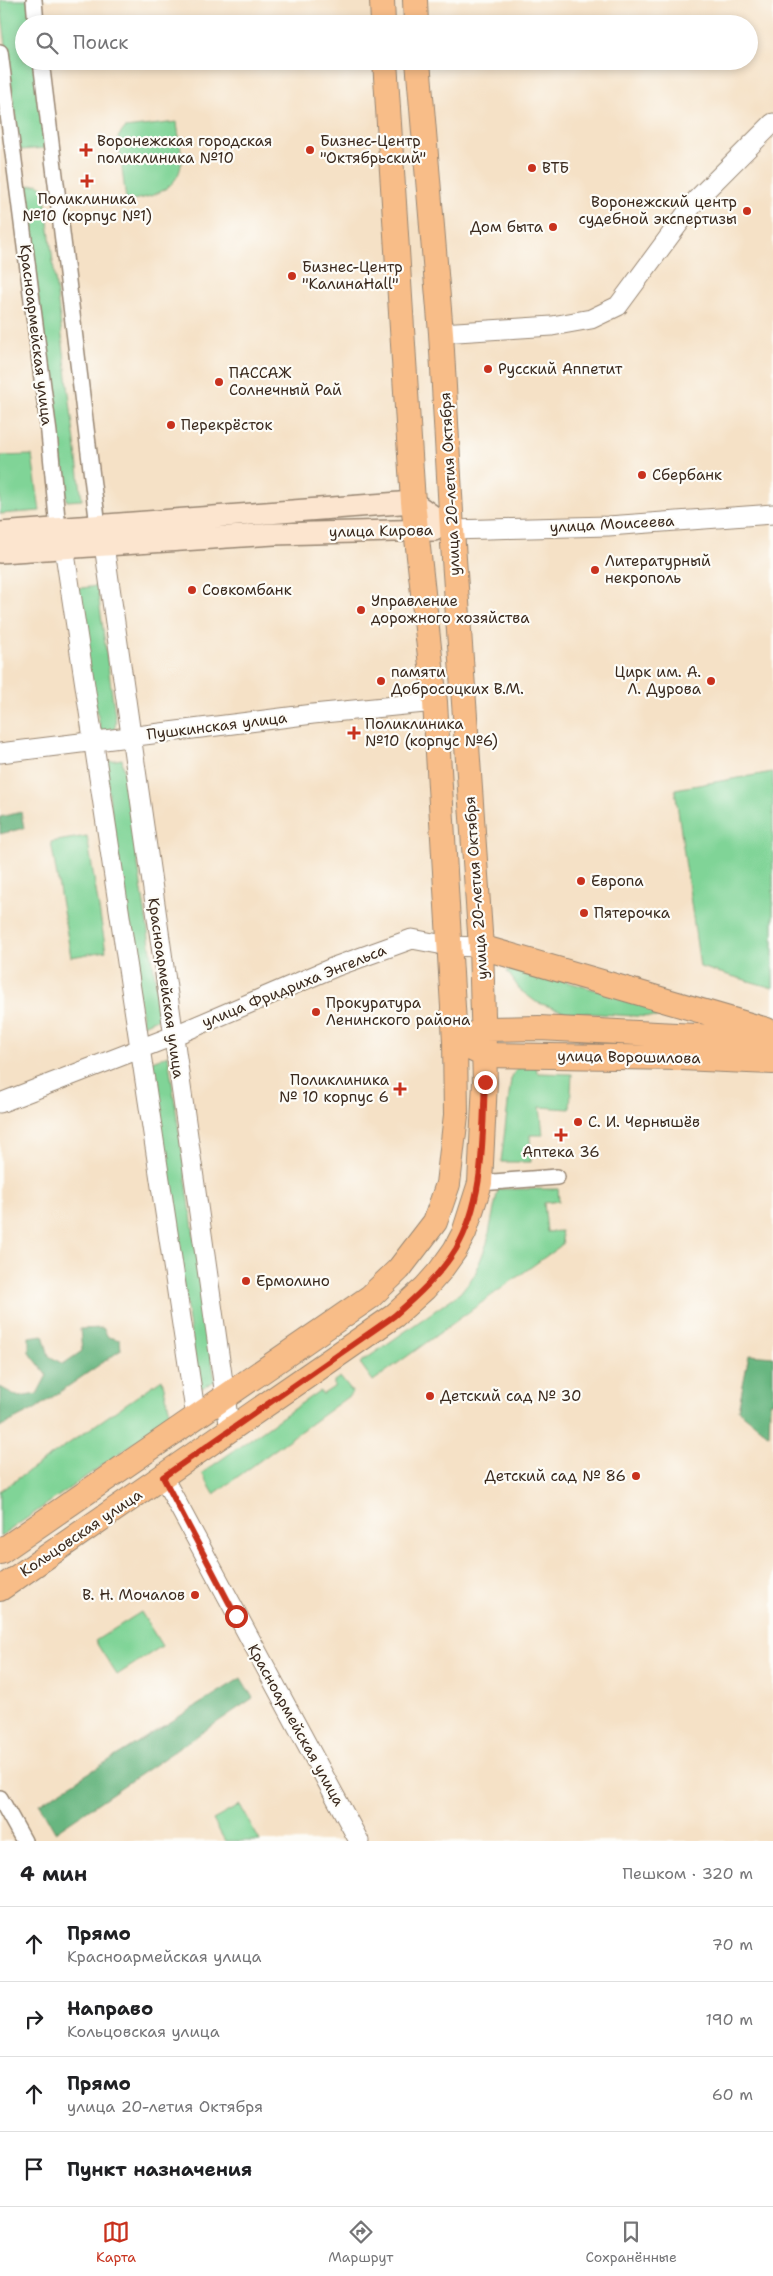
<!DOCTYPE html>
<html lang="ru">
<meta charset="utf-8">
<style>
:root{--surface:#fff;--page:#f2f2f2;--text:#202124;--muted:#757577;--line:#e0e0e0;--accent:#c8321e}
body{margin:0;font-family:"Shantell Sans",sans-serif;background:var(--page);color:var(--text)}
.stop{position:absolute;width:15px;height:15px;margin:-11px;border:4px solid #c8321e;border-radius:50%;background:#fff}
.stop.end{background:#c8321e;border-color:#fff;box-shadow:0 1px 5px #0008}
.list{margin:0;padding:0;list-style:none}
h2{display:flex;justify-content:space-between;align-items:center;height:65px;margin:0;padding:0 20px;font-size:21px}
h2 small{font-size:16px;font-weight:400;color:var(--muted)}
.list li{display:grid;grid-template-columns:32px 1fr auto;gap:15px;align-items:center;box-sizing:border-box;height:75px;padding:0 20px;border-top:1px solid var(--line)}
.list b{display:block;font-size:19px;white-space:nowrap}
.list p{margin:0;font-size:16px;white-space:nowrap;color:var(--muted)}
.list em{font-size:16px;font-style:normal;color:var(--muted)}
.icon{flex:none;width:28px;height:28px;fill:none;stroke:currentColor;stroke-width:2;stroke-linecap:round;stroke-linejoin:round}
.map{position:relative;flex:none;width:773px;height:1841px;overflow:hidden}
.search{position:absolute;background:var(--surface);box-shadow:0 2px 8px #0003;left:15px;right:15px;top:15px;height:55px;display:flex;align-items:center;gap:12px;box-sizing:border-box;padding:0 18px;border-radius:28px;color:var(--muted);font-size:19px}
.sheet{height:365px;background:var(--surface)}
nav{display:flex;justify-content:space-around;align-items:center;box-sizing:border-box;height:70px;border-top:1px solid var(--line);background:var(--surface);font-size:14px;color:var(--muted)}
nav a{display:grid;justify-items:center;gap:2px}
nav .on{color:var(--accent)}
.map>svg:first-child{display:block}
</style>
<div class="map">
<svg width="773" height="1841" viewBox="0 0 773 1841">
<rect width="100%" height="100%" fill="#fdfcf7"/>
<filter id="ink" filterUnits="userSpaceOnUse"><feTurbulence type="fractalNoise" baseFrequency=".02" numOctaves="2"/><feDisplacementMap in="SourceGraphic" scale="10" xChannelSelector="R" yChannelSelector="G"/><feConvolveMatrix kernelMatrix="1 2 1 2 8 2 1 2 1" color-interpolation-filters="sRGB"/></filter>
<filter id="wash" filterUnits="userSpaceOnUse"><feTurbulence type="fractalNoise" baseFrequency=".0096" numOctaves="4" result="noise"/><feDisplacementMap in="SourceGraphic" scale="20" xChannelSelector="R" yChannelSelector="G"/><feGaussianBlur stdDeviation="1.12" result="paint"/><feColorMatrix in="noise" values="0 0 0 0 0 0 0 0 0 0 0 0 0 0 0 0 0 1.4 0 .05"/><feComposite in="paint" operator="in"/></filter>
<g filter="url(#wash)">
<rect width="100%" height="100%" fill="#f5e1c6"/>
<path fill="#80d497" stroke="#5e7f5a" d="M0,0h28l3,24h-7v37h12l10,87 -26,2z
M177,122c1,13 6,30 4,43 -3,25 -34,35 -55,35l-8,-63 7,-9z
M38,184l6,4 38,312 -15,1 -43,-307 3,-8z
M32,455l8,56 -40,3v-58z
M97,586l19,137 -2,7 -13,2 -27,-143z
M122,759l39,258 -18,8 -39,-263z
M773,772v216l-73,-21 -25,-178z
M87,836l19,115 -35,6 -20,-115z
M517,968l187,52 -139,-8 -29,-10 -16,-12 -13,-19z
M168,1055l47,326 -15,8 -53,-326z
M536,1060l1,13 35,1 -2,35 -30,-2 3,28h-13l1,27h-30l10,-83c5,-13 12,-16 25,-19z
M498,1189h60l1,12 -15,2 3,29 14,-1 2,13 -190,137 -13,-18 100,-70 15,-19 12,-31z
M340,1377l13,16 -139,101 -12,-21 117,-82 4,3 11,-7v-6z
M162,1379l9,38 -171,120v-46z
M141,1612l21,34 -45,29 -22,-34z
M240,1805l20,36h-35l-12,-21z"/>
<path fill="#68b680" stroke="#52704f" d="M21,812l3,16 -24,6v-17z
M103,1328l5,9 12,3 1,10 -86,59 -35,18v-40l19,10 18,-3 10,-19 -18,-23v-15l14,-2 6,21 14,8 19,-13 -2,-22z
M749,1355l24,2v45h-3l-1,33 -31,-25z
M241,1678l12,20 -198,134 -16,-28z"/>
</g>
<g filter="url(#ink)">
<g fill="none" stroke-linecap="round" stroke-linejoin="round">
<defs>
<path id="minor" d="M34,0l2,24
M0,52l49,381 9,96
M41,61l57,465
M480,1183l77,-6
M0,1798l24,43"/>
<path id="tertiary" d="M441,333l111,-7 39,-7 27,-13 79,-107 76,-76
M452,530l156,-4 165,-12
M104,545l126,886
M64,547l132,870
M0,753l313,-39 122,-12
M0,1103l173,-67 164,-70 75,-27 37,7 32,1
M163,1477l196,364"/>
<path id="secondary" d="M0,533l413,-31 39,28
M0,552l274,-18 160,-4"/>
<path id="primary" d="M382,0l1,24
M415,0l1,24
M481,947l286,83
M471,1035l14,-6 54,-1 234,12
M470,1048l14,7 197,3 92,4
M0,1552l370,-255 29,-28 36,-47 13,-38 8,-69 -1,-74 -20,-339 -22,-200 -28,-441
M0,1589l394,-273 31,-28 15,-17 15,-21 9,-17 16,-50 5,-101 -4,-135 -29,-417 -11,-197 -23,-272"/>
</defs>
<use href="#minor" stroke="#988672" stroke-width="18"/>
<use href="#tertiary" stroke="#988672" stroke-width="21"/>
<use href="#secondary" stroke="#988672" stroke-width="24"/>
<use href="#primary" stroke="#988672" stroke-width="26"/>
<use href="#minor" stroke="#fff" stroke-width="15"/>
<use href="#tertiary" stroke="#fff" stroke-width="19"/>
<use href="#secondary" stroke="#fce5cf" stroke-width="21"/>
<use href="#primary" stroke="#f8bd88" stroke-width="24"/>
</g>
</g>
<g fill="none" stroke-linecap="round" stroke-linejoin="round" filter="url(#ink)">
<path stroke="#c8321e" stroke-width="6" d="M236,1616l-73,-139 231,-161c23,-20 46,-41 62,-67 29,-50 26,-110 29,-167"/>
</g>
<g fill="#c8321e" stroke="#fdfcf7" stroke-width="2">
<path d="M83.5 142.5h5v5h5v5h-5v5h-5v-5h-5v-5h5z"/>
<circle cx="310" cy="150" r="5"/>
<circle cx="532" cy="168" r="5"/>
<path d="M84.5 173.5h5v5h5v5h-5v5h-5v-5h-5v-5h5z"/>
<circle cx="747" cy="211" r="5"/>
<circle cx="553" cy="227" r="5"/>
<circle cx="292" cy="276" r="5"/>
<circle cx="488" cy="369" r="5"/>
<circle cx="219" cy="382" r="5"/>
<circle cx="171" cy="425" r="5"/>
<circle cx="642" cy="475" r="5"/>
<circle cx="595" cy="570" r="5"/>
<circle cx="192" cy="590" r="5"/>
<circle cx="361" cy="610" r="5"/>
<circle cx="381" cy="681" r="5"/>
<circle cx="711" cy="681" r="5"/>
<path d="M351.5 725.5h5v5h5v5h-5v5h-5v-5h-5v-5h5z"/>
<circle cx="581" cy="881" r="5"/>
<circle cx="584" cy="913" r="5"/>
<circle cx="316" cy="1012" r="5"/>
<path d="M397.5 1081.5h5v5h5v5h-5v5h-5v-5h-5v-5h5z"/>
<circle cx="578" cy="1122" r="5"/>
<path d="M558.5 1127.5h5v5h5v5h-5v5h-5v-5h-5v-5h5z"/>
<circle cx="246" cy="1281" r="5"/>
<circle cx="430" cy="1396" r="5"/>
<circle cx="636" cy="1476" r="5"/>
<circle cx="195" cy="1595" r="5"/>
</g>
<g text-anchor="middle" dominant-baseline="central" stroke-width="4.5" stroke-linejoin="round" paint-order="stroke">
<g font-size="15" fill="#3b2a1e" stroke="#fdfcf7" text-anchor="start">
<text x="97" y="141">Воронежская городская<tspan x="97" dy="17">поликлиника №10</tspan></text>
<text x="320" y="141">Бизнес-Центр<tspan x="320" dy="17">"Октябрьский"</tspan></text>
<text x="542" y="168">ВТБ</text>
<text x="87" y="199" text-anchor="middle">Поликлиника<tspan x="87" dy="17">№10 (корпус №1)</tspan></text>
<text x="737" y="202" text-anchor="end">Воронежский центр<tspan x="737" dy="17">судебной экспертизы</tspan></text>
<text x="543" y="227" text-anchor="end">Дом быта</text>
<text x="302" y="267">Бизнес-Центр<tspan x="302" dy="17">"КалинаHall"</tspan></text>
<text x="498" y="369">Русский Аппетит</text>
<text x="229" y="373">ПАССАЖ<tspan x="229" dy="17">Солнечный Рай</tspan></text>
<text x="181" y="425">Перекрёсток</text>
<text x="652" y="475">Сбербанк</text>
<text x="605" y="561">Литературный<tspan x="605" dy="17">некрополь</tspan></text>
<text x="202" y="590">Совкомбанк</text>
<text x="371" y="601">Управление<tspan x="371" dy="17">дорожного хозяйства</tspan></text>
<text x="391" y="672">памяти<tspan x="391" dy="17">Добросоцких В.М.</tspan></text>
<text x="701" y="672" text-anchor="end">Цирк им. А.<tspan x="701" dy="17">Л. Дурова</tspan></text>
<text x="365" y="724">Поликлиника<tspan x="365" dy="17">№10 (корпус №6)</tspan></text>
<text x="591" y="881">Европа</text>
<text x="594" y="913">Пятерочка</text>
<text x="326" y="1003">Прокуратура<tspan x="326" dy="17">Ленинского района</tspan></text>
<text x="389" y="1080" text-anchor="end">Поликлиника<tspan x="389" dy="17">№ 10 корпус 6</tspan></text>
<text x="588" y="1122">С. И. Чернышёв</text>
<text x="561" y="1152" text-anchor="middle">Аптека 36</text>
<text x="256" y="1281">Ермолино</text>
<text x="440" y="1396">Детский сад № 30</text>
<text x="626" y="1476" text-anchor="end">Детский сад № 86</text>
<text x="185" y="1595" text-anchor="end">В. Н. Мочалов</text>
</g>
<g font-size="15" fill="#3b2a1e" stroke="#fdfcf7">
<text transform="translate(36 335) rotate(83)">Красноармейская улица</text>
<text transform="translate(450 484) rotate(-93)">улица 20-летия Октября</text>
<text transform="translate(612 524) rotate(-3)">улица Моисеева</text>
<text transform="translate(381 531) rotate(-1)">улица Кирова</text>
<text transform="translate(217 726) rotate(-7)">Пушкинская улица</text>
<text transform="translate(476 888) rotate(-94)">улица 20-летия Октября</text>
<text transform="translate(294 986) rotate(-22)">улица Фридриха Энгельса</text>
<text transform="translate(166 988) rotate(82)">Красноармейская улица</text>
<text transform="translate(629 1057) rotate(1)">улица Ворошилова</text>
<text transform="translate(81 1533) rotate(-34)">Кольцовская улица</text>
<text transform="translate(296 1725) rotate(61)">Красноармейская улица</text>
</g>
</g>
</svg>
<div class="stop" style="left:236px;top:1616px"></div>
<div class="stop end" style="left:485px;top:1082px"></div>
<div class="search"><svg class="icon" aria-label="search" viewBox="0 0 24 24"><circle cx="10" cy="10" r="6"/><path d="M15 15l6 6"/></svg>Поиск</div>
</div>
<section class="sheet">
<h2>4 мин<small>Пешком · 320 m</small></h2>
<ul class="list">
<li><svg class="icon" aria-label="ahead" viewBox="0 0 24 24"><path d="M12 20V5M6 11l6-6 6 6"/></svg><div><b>Прямо</b><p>Красноармейская улица</p></div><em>70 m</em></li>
<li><svg class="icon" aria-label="right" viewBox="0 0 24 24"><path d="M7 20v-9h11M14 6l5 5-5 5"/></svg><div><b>Направо</b><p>Кольцовская улица</p></div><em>190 m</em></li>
<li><svg class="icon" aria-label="ahead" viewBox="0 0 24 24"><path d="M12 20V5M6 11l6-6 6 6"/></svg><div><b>Прямо</b><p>улица 20-летия Октября</p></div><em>60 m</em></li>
<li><svg class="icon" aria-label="arrive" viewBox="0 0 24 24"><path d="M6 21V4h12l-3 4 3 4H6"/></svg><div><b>Пункт назначения</b></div></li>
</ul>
</section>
<nav>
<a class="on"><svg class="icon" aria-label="map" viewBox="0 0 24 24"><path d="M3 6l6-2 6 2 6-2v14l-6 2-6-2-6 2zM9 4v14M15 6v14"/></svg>Карта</a>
<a><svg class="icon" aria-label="directions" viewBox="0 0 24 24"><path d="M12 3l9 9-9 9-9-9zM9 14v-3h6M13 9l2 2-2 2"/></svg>Маршрут</a>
<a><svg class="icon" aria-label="saved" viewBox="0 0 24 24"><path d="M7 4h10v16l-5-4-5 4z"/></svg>Сохранённые</a>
</nav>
